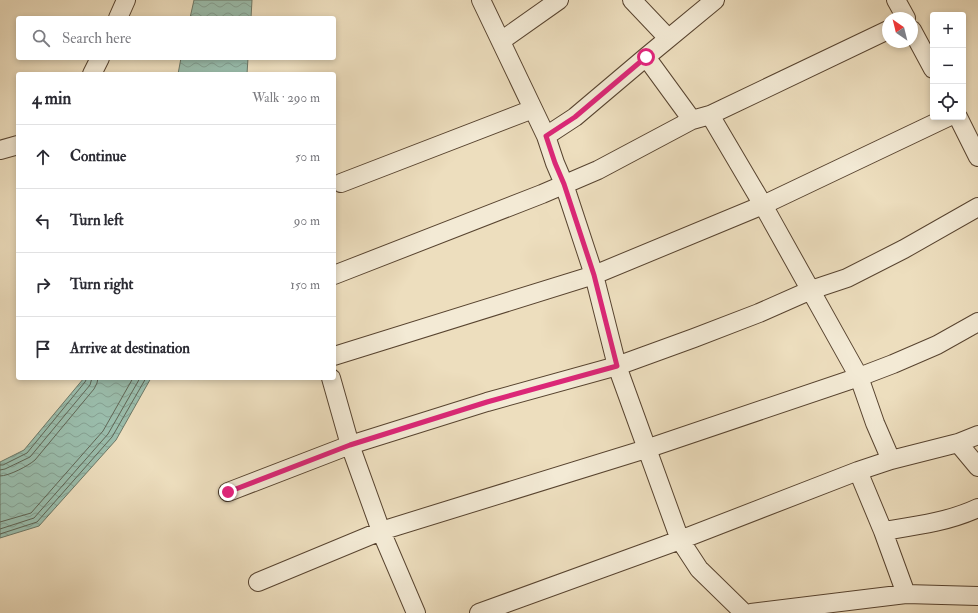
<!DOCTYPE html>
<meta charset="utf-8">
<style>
:root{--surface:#fff;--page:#f7f7f7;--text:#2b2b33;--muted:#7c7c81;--line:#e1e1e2}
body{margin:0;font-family:"IM FELL Double Pica",serif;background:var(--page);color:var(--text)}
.controls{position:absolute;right:12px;top:12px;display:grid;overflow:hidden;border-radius:4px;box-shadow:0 2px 6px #0003}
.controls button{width:36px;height:36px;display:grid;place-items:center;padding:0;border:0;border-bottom:1px solid var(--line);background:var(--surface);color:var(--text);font:20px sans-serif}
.compass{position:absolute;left:882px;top:12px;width:36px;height:36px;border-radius:50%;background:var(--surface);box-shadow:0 2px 6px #0003;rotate:325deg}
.stop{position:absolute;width:12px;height:12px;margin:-9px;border:3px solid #db2777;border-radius:50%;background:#fff}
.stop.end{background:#db2777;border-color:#fff;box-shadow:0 1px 4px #0008}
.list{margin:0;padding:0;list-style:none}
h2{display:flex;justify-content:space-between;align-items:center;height:52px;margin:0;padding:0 16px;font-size:17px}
h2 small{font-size:13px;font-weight:400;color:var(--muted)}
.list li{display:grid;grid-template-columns:26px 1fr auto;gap:12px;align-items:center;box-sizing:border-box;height:64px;padding:0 16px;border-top:1px solid var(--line)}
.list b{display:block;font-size:15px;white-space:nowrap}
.list em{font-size:13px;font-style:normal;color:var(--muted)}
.icon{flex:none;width:22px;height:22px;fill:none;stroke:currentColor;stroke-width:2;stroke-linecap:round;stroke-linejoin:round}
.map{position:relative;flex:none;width:978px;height:613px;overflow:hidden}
.search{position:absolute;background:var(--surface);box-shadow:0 2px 6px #0003;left:16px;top:16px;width:320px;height:44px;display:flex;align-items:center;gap:10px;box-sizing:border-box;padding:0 14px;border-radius:4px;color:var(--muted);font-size:15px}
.panel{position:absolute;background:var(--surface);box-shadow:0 2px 6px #0003;left:16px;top:72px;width:320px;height:308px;border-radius:4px}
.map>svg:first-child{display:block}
</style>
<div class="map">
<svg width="978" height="613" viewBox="0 0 978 613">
<defs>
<pattern id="water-waves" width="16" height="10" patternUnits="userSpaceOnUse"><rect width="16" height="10" fill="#9abdac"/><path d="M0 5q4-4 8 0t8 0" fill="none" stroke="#85a192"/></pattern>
</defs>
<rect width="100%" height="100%" fill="#eddebe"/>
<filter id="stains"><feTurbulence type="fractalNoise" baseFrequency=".005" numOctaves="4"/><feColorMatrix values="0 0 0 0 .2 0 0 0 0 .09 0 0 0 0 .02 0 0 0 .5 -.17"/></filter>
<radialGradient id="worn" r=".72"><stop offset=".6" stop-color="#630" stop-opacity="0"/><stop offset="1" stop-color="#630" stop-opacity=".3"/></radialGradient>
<path fill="url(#water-waves)" stroke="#6c7867" d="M194,0h58l-1,18h-61z
M181,58h67l-1,16h-69z
M84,378h67l-35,62 -77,86 -39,12v-76l24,-12z"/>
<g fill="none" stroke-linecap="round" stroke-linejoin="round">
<path stroke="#606656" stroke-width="1" d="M0,465h3l24,-12 58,-71 2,-4
M0,470l5,-1 25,-12 60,-72 2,-7
M0,476c9,0 28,-10 35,-16l59,-71 3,-6 1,-5
M0,522l31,-9 72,-82 30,-53
M0,529l34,-11 74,-84 32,-56
M0,534l37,-12 75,-85 34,-59"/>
<defs>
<path id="minor" d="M481,0l65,136 9,27 9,21 30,91 23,91 63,174 19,29 45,44
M632,0l36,38
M896,0l10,18
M118,18l8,-18
M912,30l21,39
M501,41l58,-41
M646,57l46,63
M92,74l8,-16
M710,115l53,90 96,172 16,46 16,37
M958,117l20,40
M546,136l29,-19 71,-60 69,-57
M0,150l18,-5
M341,183l192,-74
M334,275l208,-81 56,-24 94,-50 18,-5 178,-85
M334,356l260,-81 169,-70 185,-88
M331,378l19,67 31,86 35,82
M958,443l20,24
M858,471l25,60 23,63
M228,492l122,-47 137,-43 130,-36 77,-28 65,-25 52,-23 36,-12 57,-29 74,-42
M883,531c32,-5 65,-9 95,-23
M258,582l123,-51 265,-82 213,-72 34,-13 44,-19 41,-23
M479,613l201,-73 178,-69 33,-11 67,-17 20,-8
M751,613l155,-19 72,2"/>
</defs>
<use href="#minor" stroke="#584430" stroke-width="20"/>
<use href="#minor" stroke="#f3ead5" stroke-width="18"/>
</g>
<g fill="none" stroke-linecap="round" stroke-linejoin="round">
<path stroke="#db2777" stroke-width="5" d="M228,492l122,-47 137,-43 130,-36 -23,-91 -30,-91 -9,-21 -9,-27 29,-19 71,-60"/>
</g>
<rect width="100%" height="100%" filter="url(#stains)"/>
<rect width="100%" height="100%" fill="url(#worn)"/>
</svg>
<div class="controls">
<button>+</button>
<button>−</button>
<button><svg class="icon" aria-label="locate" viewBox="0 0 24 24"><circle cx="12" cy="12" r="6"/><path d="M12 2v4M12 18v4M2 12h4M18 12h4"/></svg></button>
</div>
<svg class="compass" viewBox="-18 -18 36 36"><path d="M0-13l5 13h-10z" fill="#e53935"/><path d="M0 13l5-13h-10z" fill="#7c7c81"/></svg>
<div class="stop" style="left:646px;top:57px"></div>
<div class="stop end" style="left:228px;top:492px"></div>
<div class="search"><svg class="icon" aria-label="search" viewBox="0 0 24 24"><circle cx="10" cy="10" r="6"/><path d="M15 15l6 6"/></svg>Search here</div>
<section class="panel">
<h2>4 min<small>Walk · 290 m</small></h2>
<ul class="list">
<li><svg class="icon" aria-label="ahead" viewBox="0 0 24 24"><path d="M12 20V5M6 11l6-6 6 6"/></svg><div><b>Continue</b></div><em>50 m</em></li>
<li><svg class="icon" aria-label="left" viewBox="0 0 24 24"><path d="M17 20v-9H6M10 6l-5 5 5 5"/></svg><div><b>Turn left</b></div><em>90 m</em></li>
<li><svg class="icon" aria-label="right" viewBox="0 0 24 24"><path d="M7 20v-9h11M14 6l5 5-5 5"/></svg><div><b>Turn right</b></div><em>150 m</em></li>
<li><svg class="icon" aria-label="arrive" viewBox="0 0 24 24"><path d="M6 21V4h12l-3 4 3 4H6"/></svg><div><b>Arrive at destination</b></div></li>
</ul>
</section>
</div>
